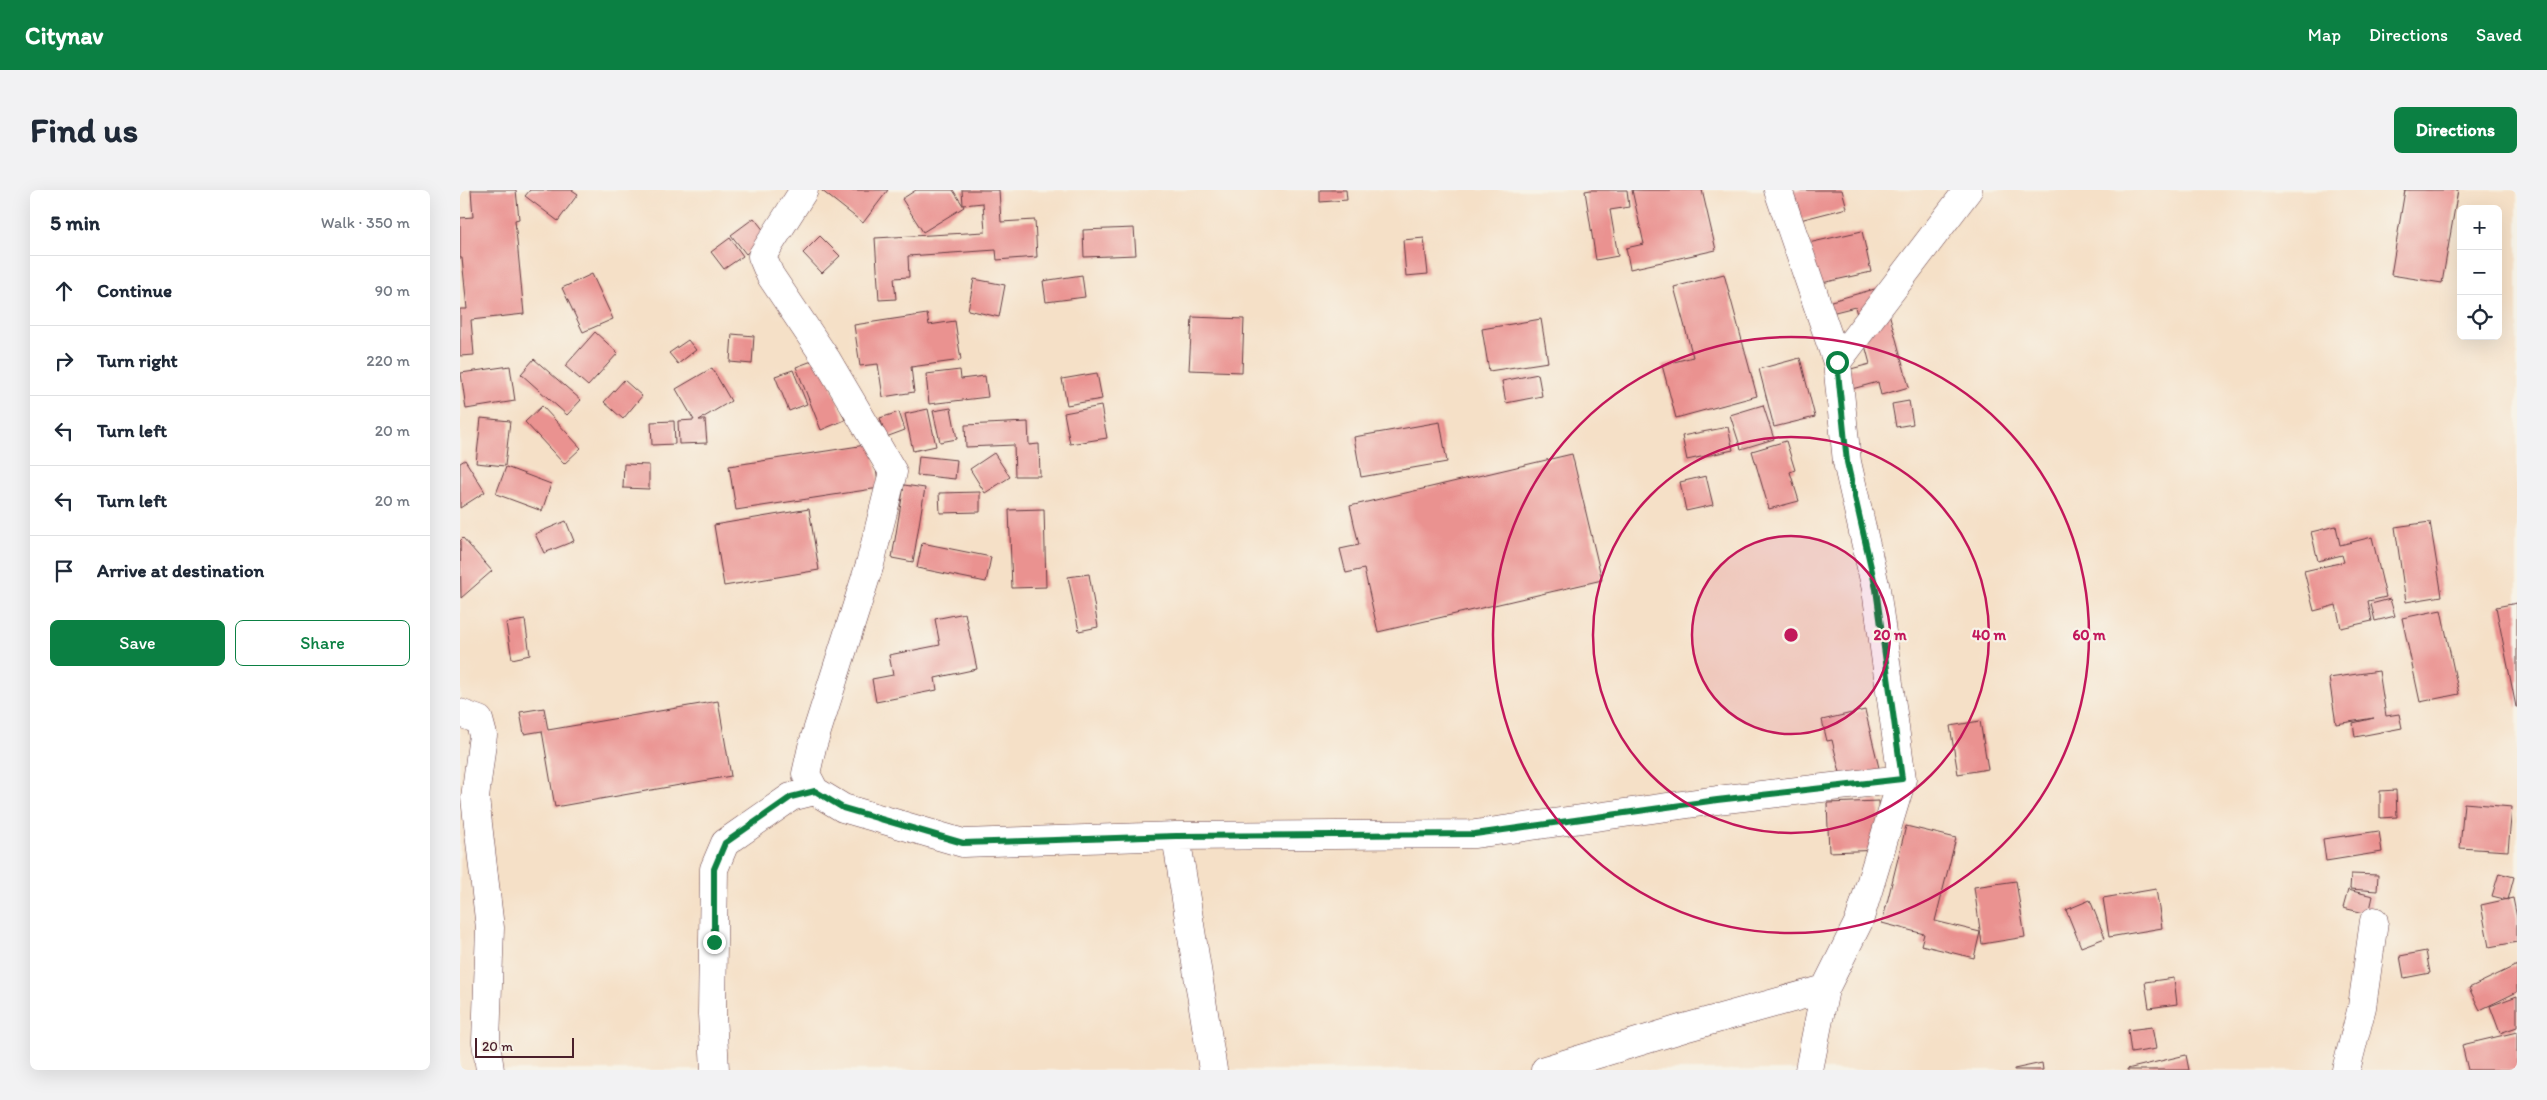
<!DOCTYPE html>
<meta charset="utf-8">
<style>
:root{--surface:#fff;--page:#f2f2f3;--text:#1f2937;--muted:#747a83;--line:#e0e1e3;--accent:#0b8043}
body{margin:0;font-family:Itim,sans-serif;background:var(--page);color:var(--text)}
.controls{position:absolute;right:15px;top:15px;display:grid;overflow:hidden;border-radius:8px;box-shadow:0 5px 20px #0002}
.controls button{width:45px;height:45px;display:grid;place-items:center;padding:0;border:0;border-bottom:1px solid var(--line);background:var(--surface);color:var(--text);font:25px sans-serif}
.scale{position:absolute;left:15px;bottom:12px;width:99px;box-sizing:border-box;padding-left:5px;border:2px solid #4a1f2b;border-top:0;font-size:14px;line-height:18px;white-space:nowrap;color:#4a1f2b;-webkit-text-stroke:4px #f7f3e8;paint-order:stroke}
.stop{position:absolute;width:15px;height:15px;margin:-11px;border:4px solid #0b8043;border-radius:50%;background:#fff}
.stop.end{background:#0b8043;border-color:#fff;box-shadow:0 1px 5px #0008}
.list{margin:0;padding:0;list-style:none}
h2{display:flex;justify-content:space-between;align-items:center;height:65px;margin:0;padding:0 20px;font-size:21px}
h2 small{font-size:16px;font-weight:400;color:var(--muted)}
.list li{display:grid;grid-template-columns:32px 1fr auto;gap:15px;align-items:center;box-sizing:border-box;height:70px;padding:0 20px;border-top:1px solid var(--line)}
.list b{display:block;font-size:19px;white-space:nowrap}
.list em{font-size:16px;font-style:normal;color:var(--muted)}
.actions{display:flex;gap:10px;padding:15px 20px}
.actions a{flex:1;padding:11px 0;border:1px solid var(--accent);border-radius:8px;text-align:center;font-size:18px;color:var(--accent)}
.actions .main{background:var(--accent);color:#fff}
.icon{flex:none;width:28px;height:28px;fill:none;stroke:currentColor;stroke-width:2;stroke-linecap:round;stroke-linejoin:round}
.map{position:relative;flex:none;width:2057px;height:880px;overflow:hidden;border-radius:8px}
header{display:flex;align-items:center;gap:30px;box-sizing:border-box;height:70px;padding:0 25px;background:var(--accent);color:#fff}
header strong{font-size:24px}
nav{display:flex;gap:28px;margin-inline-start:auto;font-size:18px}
.intro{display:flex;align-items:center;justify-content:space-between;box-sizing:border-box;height:120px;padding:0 30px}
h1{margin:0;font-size:35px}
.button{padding:12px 22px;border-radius:8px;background:var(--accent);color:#fff;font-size:18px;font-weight:700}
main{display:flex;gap:30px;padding:0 30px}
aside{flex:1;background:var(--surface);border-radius:8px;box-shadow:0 5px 20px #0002}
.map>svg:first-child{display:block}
</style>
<header>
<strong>Citynav</strong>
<nav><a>Map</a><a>Directions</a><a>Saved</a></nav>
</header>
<div class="intro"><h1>Find us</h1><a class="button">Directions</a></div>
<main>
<aside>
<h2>5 min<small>Walk · 350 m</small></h2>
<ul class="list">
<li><svg class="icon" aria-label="ahead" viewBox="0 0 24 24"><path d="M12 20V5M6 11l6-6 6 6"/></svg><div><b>Continue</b></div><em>90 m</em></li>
<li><svg class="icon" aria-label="right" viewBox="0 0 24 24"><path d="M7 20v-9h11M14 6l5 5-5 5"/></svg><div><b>Turn right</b></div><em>220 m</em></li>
<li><svg class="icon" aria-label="left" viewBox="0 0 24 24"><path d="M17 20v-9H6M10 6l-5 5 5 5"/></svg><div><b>Turn left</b></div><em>20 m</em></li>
<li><svg class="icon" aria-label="left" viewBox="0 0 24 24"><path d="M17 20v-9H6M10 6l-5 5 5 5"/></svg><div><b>Turn left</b></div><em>20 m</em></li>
<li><svg class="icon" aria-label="arrive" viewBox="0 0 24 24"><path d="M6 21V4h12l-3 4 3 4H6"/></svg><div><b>Arrive at destination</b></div></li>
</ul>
<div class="actions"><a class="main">Save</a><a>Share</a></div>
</aside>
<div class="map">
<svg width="2057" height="880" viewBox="0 0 2057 880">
<rect width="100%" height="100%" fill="#f7f3e8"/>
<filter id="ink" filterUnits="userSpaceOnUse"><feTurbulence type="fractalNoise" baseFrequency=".02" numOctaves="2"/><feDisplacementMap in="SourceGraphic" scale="10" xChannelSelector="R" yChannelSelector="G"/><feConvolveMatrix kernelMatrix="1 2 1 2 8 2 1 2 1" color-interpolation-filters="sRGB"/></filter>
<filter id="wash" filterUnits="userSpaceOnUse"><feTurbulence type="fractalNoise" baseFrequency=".0096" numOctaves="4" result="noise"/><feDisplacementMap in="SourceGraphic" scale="20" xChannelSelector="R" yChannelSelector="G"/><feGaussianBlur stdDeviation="1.12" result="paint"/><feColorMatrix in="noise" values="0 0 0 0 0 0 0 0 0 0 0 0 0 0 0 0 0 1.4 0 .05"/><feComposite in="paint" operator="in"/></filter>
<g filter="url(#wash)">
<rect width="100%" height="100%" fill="#f5e0c7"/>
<g id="blocks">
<path fill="#ea9290" d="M11,0h45l3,29 -4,1 9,94 -53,6 3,35 -14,1v-47h7l-5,-51h-2v-40l13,-1z
M70,0h42l6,4 -20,27 -33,-25z
M361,0h67l-25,33z
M456,0h37l11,17 -41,25 -21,-33z
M502,0h37l2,32 34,-2 2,37 -40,3 -1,-10 -88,6 1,21 -15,1 2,21 -17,1 -4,-62 110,-6 -2,-29 -20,2z
M860,0h26l1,10 -27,2z
M1131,0h36l2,17 -19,3 8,46 -22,4 -11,-69z
M1172,0h70l14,60 -86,19 -4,-21 18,-4z
M1324,0h58l5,18 -55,14z
M1945,0h53l-16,93 -51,-8z
M294,28l14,18 -22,18 -15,-19z
M674,38l2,27 -52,2 -1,-27z
M1402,41l9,41 -58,13 -9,-41z
M360,46l20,20 -18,17 -19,-20z
M270,48l13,18 -19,13 -13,-17z
M964,48l4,36 -22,2 -3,-36z
M132,84l21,45 -30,13 -21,-44z
M1264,84l33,122 -81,22 -14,-53 31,-8 -19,-70z
M622,85l3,22 -39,5 -3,-21z
M514,89l31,6 -6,32 -31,-7z
M1422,97l27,100 -28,8 -3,-13 -26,7 -5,-19 23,-6 -15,-57 -28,7 -3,-11z
M467,124l2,11 26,-4 6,39 -50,7 3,25 -31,5 -5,-33 -18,2 -6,-41z
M732,127l52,2 -2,53 -53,-2z
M1081,129l7,43 -59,9 -7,-42z
M135,142l23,21 -30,33 -23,-20z
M272,144l22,2 -2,28 -22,-2z
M228,150l8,10 -18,14 -9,-11z
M360,168l25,62 -24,10 -25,-63z
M1340,168l15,59 -41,10 -15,-58z
M74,169l47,41 -14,15 -46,-41z
M50,176l5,35 -49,8 -5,-36z
M252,178l19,33 -32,19h6l2,23 -28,1 -1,-23 16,-1 -18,-31z
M333,180l14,34 -18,7 -14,-35z
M500,180l1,9 24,-3 3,21 -59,7 -3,-30z
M637,183l5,26 -35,6 -5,-26z
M1078,184l4,22 -36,7 -4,-22z
M164,190l18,16 -19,23 -19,-17z
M1449,211l4,23 -17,3 -4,-23z
M1303,215l11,34 -33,10 -11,-34z
M82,216l39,42 -17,16 -39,-42z
M641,216l6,32 -37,6 -6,-31z
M491,218l6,31 -17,3 -7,-31z
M468,219l8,37 -23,5 -8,-37z
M439,222l6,18 -19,7 -6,-19z
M21,228l29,3 -5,45 -29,-3z
M214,231l1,23 -23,1 -1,-23z
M568,232l1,23 10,-1 1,32h-25l-1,-31 -48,2 -1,-22z
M980,232l7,40 -86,15 -7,-40z
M1268,237l5,23 -46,10 -5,-24z
M1326,251l9,29 -5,2 9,29 -30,8 -17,-58z
M412,254l7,44 -143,22 -7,-44z
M534,263l16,24 -25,16 -15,-24z
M1112,264l30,126 -224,52 -14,-63 -18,4 -6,-24 19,-4 -9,-39z
M459,266l38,4 -2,19 -38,-4z
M5,270l20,32 -25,16v-45z
M164,274l25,1v24l-26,-1z
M46,277l45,17 -9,27 -46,-17z
M1246,286l7,29 -27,6 -6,-29z
M444,295l21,3 -12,74 -21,-4z
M520,302v20l-40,1 -1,-20z
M349,319l10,61 -95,16 -10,-61z
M584,319l2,78 -34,1 -3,-78z
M106,331l8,20 -30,12 -9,-19z
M1970,332l12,74 -36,6 -11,-75z
M1876,336l4,19 32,-8 14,60 -18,4 4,20 -31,7 -5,-23 -22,6 -10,-40 40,-9 -2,-7 -24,6 -7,-29z
M3,348l29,33 -31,27 -1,-57z
M462,353l69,14 -5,25 -69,-14z
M629,384l9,53 -19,4 -11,-54z
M1930,409l5,17 -20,5 -4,-17z
M2057,413v104h-1l-20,-100z
M1981,420l18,84 -39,8 -18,-84z
M505,423l12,56 -42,9 2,12 -61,12 -4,-23 21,-4 -4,-20 51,-10 -5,-26z
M65,430l5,35 -18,4 -6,-36z
M1919,481l7,45 13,-2 3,14 -47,9 -2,-14 21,-5 -38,6 -7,-46z
M258,511l13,75 -176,31 -13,-76 -18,3 -4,-22 24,-4 4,22z
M1405,520l15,62 -38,9 -10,-41 -5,1 -5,-21z
M1520,531l8,48 -30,5 -8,-48z
M1936,600l1,27 -17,1v-27z
M1419,611l2,49 -52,2 -2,-49z
M2004,613l48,4 -4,44 -48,-3z
M1446,636l50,12 -21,83 45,11 -6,26 -53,-13 3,-11 -42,-11z
M1919,641l3,21 -56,9 -3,-22z
M2039,683l15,4 -6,23 -16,-4z
M1891,684l27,1 -1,16 -27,-2z
M1556,691l9,56 -43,7 -8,-57z
M1696,699l6,39 -53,9 -6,-39z
M1888,700l25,6 -4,18 -26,-6z
M2053,708l4,20v24l-28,5 -8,-42z
M1630,710l15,38 -24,9 -15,-37z
M1966,761l4,22 -26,5 -4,-22z
M2057,775v27l-37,18 -11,-22z
M1714,788l3,26 -28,4 -4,-26z
M2057,806v31l-17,6 -10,-27z
M1692,837l4,22 -25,4 -3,-23z
M2057,842v38h-49l-6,-25z
M1726,865l3,15h-62v-1z
M1582,873l1,7h-29v-1z"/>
</g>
</g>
<g filter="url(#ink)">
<use href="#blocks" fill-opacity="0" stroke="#643c42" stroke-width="1"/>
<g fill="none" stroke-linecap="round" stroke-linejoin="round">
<defs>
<path id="minor" d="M344,0l-42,66 8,19 57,85 66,112 -23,92 -58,183 -6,27 9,17 28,17 120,35 213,-7 299,-2 242,-34 185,-21
M1318,0l59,172 10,100 29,127 26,190 -43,142 -34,68 -16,81
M1377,172l131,-172
M0,523l19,7 4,15 -8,63 15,130 -4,114 4,28
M716,646l37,234
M255,880l-3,-56 2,-145 11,-26 66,-46 24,-6
M1085,880l139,-42 141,-39
M1886,880l16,-63 12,-86"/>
</defs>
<use href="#minor" stroke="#643c42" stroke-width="29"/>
<use href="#minor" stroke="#fff" stroke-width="28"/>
</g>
</g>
<g fill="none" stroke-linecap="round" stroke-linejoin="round" filter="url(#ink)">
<path stroke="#0b8043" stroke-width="6" d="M254,752v-73l11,-26 66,-46 24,-6 28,17 120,35 213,-7 299,-2 242,-34 185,-21 -26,-190 -29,-127 -10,-100"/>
</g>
<circle cx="1331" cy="445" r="99" fill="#c2185b" fill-opacity=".12"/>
<g fill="none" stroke="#c2185b" stroke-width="2.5">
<circle cx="1331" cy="445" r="99"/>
<circle cx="1331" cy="445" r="198"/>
<circle cx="1331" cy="445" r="298"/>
</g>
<circle cx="1331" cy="445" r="8" fill="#c2185b" stroke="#f7f3e8" stroke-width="2.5"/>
<g font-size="15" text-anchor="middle" font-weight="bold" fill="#c2185b" stroke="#f7f3e8" stroke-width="4.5" stroke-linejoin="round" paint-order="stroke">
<text x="1430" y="450">20 m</text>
<text x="1529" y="450">40 m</text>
<text x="1629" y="450">60 m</text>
</g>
</svg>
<div class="controls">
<button>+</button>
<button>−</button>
<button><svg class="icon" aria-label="locate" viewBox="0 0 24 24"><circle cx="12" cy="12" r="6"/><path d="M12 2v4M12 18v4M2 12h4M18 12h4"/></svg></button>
</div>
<div class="scale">20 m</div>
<div class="stop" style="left:1377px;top:172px"></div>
<div class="stop end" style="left:254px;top:752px"></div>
</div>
</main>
